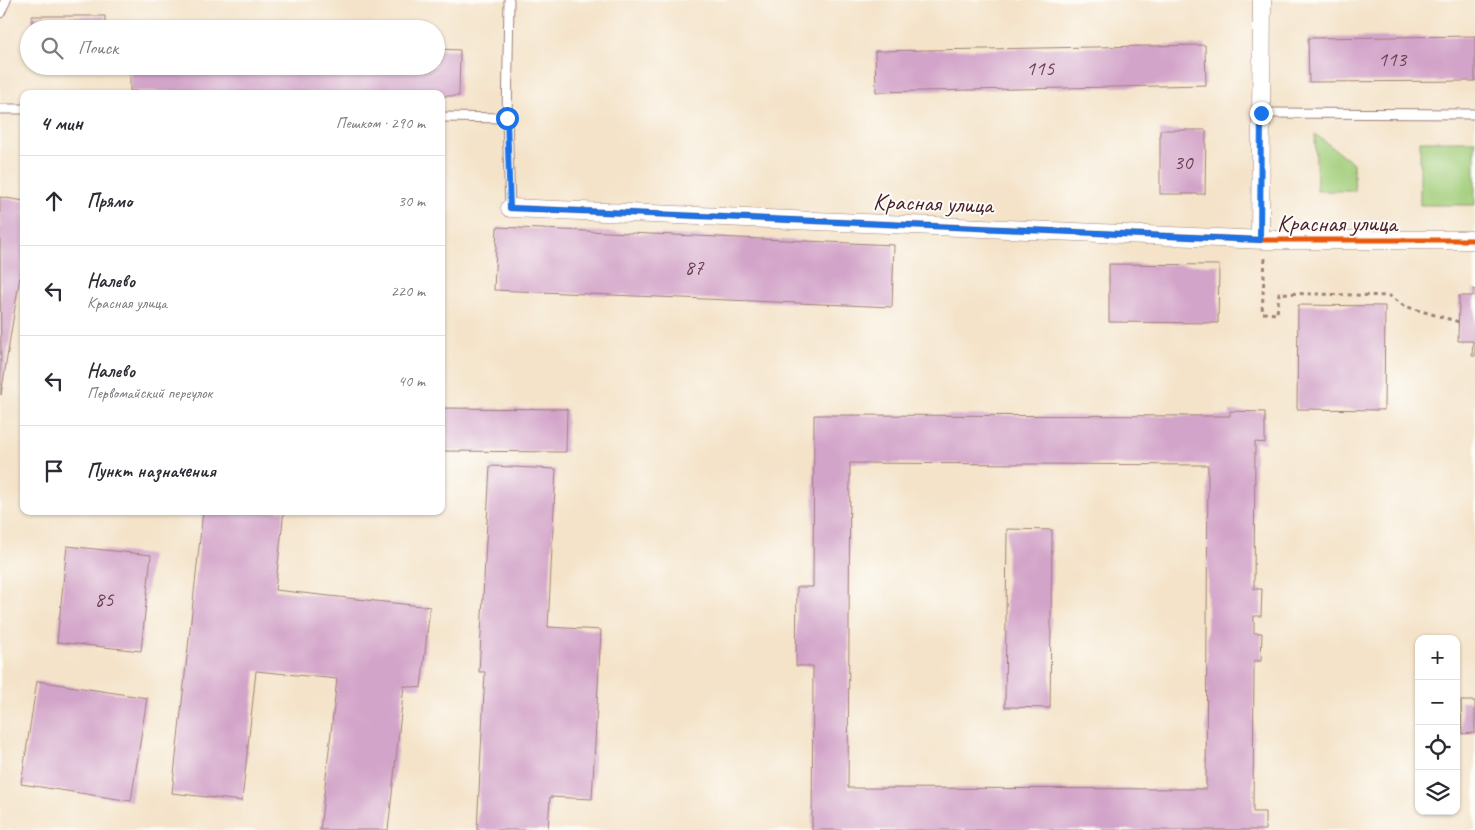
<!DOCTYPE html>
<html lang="ru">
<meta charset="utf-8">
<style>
:root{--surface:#fff;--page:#f7f7f7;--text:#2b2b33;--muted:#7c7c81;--line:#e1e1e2}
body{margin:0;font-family:Caveat,sans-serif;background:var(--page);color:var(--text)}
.controls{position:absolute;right:15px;bottom:15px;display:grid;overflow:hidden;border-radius:10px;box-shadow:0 1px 4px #0004}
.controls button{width:45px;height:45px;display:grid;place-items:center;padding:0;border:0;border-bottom:1px solid var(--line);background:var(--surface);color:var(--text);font:25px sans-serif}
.stop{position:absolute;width:15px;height:15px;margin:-11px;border:4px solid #1a73e8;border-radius:50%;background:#fff}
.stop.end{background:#1a73e8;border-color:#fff;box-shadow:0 1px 5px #0008}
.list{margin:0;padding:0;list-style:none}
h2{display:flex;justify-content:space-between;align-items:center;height:65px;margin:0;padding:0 20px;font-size:21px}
h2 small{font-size:16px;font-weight:400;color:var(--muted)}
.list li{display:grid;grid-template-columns:32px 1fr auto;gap:15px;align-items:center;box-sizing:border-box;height:90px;padding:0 20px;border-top:1px solid var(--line)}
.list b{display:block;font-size:19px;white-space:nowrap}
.list p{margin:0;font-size:16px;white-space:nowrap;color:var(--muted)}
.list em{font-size:16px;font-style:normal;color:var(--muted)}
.icon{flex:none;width:28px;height:28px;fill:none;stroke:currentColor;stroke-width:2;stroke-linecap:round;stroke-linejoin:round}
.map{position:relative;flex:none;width:1475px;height:830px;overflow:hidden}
.search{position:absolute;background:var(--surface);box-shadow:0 1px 4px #0004;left:20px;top:20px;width:425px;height:55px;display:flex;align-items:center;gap:12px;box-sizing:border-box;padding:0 18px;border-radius:28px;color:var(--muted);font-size:19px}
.panel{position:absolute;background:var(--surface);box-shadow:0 1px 4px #0004;left:20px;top:90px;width:425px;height:425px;border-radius:10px}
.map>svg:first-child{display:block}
</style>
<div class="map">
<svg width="1475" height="830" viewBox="0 0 1475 830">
<rect width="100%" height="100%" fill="#fdfcf7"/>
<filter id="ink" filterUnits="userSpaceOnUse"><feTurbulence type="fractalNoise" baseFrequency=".02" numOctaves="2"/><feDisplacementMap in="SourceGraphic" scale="10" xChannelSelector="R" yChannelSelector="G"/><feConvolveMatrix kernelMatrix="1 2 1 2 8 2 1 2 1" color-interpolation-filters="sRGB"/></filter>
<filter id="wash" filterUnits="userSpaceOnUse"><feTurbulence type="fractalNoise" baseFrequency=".0096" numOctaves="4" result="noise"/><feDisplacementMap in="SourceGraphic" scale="20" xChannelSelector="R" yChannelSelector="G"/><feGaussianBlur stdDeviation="1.12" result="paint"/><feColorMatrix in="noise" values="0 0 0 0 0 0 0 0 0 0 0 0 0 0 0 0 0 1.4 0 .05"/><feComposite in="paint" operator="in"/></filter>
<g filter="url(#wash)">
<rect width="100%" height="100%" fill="#f4e3c9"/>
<path fill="#a3ce7b" stroke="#767653" d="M1315,134l38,29 2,28h-38z
M1420,141h55v64h-55z"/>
<g id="blocks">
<path fill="#d3a4c9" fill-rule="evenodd" d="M32,16h73v13h-73z
M1475,36v45l-166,1 -1,-44z
M1205,45l1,40 -330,7 -1,-41z
M436,49l24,1 -1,46h-18v-2l-311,-3v-25h306z
M1160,130h46l-1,64h-45z
M0,197l24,4v50l-23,144z
M497,227l397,18 -2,62 -398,-17z
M1109,264l110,1 -1,58 -109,-1z
M1473,289h2v67h-3l1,-15h-15l1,-45h14z
M1298,305l87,1 -1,104 -87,-1z
M441,408l126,1 -1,43 -125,-1z
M1230,411l35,1v31l-10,-1 -1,147h8l-1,27h-7v17h8l-1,28h-7l-1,151h12v18h-453l1,-164h-17l1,-79h16l1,-172 416,1zM850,463l358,2 -2,324 -358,-1z
M490,466l66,3 -8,158 53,3 -9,169 -42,-2 -2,33h-71l8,-158h-6z
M203,511h81l-9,79 155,17 -9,81 -17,-2 -16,144h-68l17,-151 -81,-8 -14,130 -70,-8z
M1007,529l45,1 -2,178 -45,-1z
M67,546l84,9 -10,96 -84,-9z
M37,681l110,17 -16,103 -110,-17z
M1461,701h14v32l-13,1z"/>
</g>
</g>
<g filter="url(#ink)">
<use href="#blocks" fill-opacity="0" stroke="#9f817a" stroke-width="1"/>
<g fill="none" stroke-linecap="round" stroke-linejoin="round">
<defs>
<path id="lane" d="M509,0l-2,118 3,90
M0,13l6,-13
M0,109h24
M1261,113l214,1
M441,117l66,1"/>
<path id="street" d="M510,208l755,32h210
M1260,240l2,-240"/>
</defs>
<use href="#lane" stroke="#9f817a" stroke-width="11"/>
<use href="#street" stroke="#9f817a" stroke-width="19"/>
<path stroke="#9f817a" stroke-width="3" stroke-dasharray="4 4" stroke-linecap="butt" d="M1265,258l-3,55 15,1 2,-21 111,3 14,10 55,16"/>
<use href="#lane" stroke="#fff" stroke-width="9"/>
<use href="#street" stroke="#fff" stroke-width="18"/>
<defs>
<path id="cycleway" d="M510,208l755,32h210"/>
</defs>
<use href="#cycleway" stroke="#fdfcf7" stroke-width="8"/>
<use href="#cycleway" stroke="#e8590c" stroke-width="5"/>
</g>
</g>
<g fill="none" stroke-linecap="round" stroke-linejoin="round" filter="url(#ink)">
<path stroke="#1a73e8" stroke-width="6" d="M507,118l3,90 750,32 1,-127"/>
</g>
<g text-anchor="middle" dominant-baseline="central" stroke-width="4" stroke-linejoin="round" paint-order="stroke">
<g font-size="21" fill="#6c4052">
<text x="1392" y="59">113</text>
<text x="1040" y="68">115</text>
<text x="1183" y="162">30</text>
<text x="694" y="267">87</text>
<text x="104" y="599">85</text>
</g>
<g font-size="24" fill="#4a1f2b" stroke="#fdfcf7">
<text transform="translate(933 203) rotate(2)">Красная улица</text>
<text x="1337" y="223">Красная улица</text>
</g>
</g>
</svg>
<div class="controls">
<button>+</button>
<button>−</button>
<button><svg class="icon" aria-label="locate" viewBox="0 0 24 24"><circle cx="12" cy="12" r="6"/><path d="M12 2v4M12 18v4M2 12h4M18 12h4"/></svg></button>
<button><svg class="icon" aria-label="layers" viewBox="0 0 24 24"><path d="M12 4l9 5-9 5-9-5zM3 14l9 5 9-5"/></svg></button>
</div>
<div class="stop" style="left:507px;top:118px"></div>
<div class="stop end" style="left:1261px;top:113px"></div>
<div class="search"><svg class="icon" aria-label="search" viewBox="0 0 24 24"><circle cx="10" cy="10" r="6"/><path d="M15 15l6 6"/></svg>Поиск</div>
<section class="panel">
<h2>4 мин<small>Пешком · 290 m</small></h2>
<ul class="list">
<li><svg class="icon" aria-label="ahead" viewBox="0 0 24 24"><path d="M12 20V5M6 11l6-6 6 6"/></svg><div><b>Прямо</b></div><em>30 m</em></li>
<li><svg class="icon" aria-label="left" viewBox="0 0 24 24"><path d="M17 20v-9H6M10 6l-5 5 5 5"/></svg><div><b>Налево</b><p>Красная улица</p></div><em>220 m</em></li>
<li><svg class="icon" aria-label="left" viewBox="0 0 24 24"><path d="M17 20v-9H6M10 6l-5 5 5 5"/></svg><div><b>Налево</b><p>Первомайский переулок</p></div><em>40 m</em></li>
<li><svg class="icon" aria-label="arrive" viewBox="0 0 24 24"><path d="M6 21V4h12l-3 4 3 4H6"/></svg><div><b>Пункт назначения</b></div></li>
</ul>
</section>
</div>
